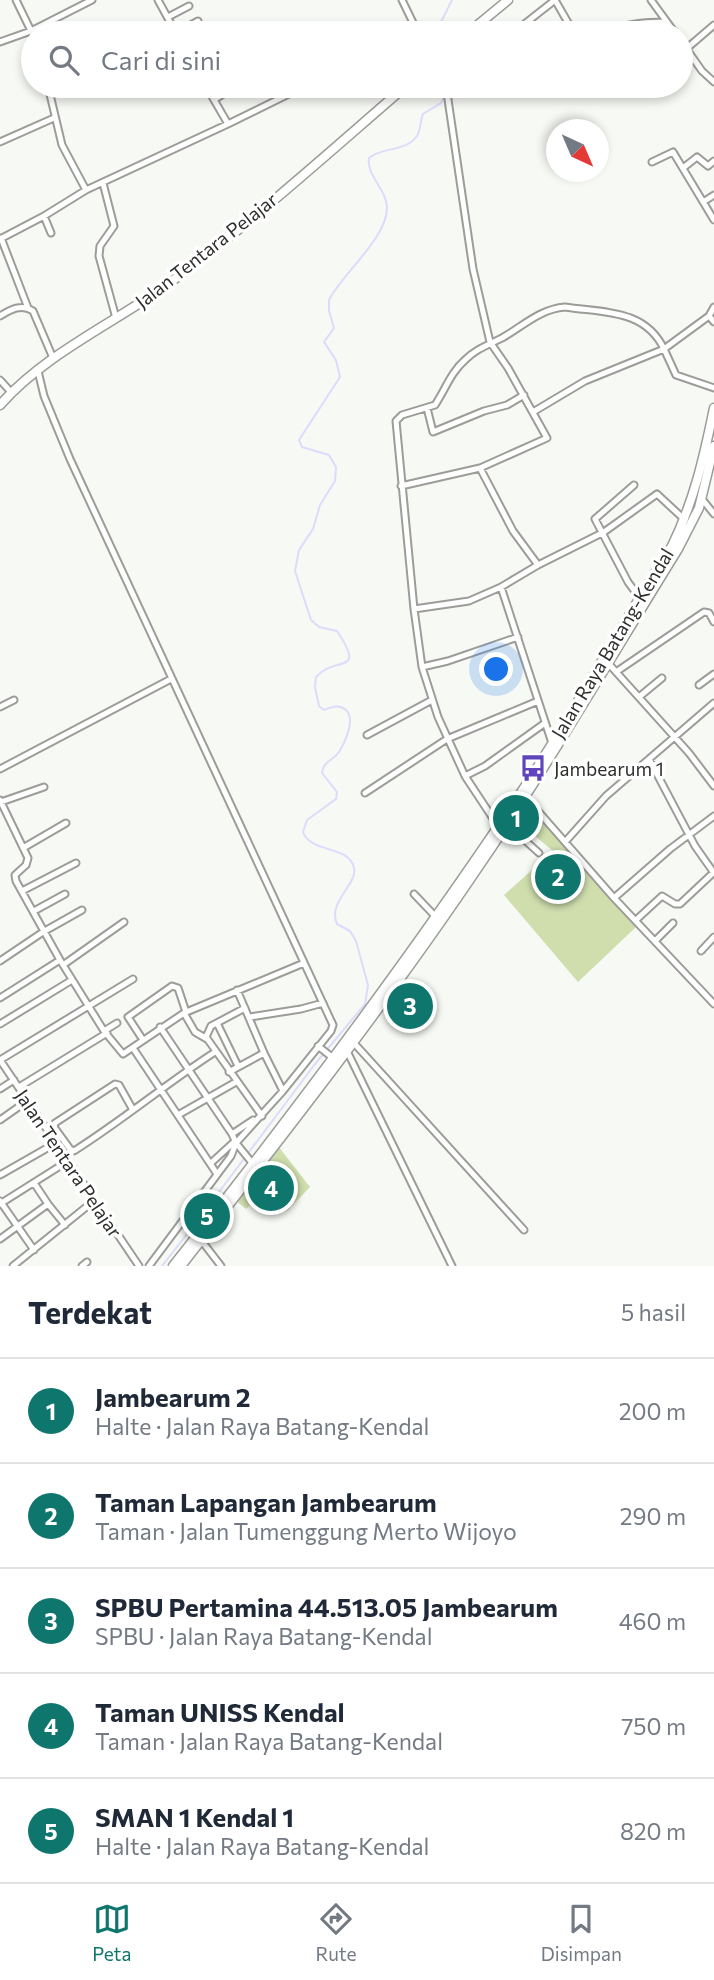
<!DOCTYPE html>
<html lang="id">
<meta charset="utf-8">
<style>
:root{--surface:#fff;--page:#f6f6f7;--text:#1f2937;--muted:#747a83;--line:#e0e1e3;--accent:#0f766e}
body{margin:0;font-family:Commissioner,sans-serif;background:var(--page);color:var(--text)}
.compass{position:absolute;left:546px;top:119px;width:63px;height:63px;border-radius:50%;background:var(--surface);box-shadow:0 4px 10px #0003;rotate:136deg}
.you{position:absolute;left:497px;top:670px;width:24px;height:24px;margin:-18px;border:5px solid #fff;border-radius:50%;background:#1a73e8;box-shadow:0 0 0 10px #1a73e833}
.badge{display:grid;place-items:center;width:46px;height:46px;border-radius:50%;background:var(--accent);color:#fff;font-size:23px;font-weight:700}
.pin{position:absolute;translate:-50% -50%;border:4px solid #fff;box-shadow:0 2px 7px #0006}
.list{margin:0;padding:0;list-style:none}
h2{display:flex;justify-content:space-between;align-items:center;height:91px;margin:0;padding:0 28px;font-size:30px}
h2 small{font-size:23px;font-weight:400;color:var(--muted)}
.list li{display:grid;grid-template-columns:46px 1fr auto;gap:21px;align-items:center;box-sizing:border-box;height:105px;padding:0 28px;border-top:2px solid var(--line)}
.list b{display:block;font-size:26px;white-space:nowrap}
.list p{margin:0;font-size:23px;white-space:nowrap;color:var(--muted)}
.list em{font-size:23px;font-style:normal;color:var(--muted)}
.icon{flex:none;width:38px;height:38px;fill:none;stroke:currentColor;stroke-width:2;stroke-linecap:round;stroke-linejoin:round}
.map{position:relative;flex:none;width:714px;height:1266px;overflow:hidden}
.search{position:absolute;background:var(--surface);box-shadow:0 4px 10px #0003;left:21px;right:21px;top:21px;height:77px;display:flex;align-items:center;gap:18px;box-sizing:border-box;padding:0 24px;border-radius:38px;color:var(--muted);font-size:26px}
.sheet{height:616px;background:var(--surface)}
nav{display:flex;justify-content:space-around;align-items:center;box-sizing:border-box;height:98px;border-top:2px solid var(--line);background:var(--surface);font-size:19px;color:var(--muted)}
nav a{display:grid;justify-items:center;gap:4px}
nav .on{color:var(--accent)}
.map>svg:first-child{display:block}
</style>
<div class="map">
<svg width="714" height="1266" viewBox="0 0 714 1266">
<rect width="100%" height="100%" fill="#f7f9f4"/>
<path fill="#d0deae" d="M528,804l108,123 -58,55 -74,-87 49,-44 -36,-30z
M278,1146l32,41 -23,24 -22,-19 -19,17 -11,-9z"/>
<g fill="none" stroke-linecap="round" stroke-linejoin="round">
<path stroke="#dddbfb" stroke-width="2" d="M433,33l9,-13 10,-20
M195,1224l120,-160 50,-60 3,-19 -12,-44 -6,-10 -13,-7c-10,-22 21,-40 17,-56 -4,-23 -43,-14 -51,-36l4,-12 29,-21 1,-7 -15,-19c1,-12 11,-12 17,-21 6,-10 17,-33 7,-42 -7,-6 -14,-3 -22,0l-5,-4 -4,-19 1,-10c19,-22 51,-1 21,-46l-18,-4 -8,-7 -16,-49 4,-21 14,-21 7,-24 15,-24 1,-14 -7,-12 -27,-8 -3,-7 41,-63 -4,-17 -12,-18 10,-14 -5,-17v-11c13,-26 58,-62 58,-92 0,-18 -21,-33 -18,-50 12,-11 37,-6 48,-22 4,-7 3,-15 6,-22l18,-11 4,-9
M162,1266l29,-37"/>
<defs>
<path id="minor" d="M16,0l17,35
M158,0l18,33 22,-12
M402,0l16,33
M555,0l19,33
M651,0l24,33
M168,17l21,-11
M513,33l42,-33
M609,33c16,-11 39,-10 58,-11
M681,41l21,30 12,11
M0,42l31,-11 61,-31
M686,49l28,-24
M48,86l14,59 24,45
M206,86l22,38 77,-38
M214,100l20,-13
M0,142l54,-24
M652,162l21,-10 41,68
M683,168l14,-11 11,9 6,-5
M103,183l11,43 -14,20 -1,10 17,62
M703,202l11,-7
M44,216l7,17
M1,238l27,70
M0,239l44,-23 42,-26 142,-66
M714,307l-5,9 5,6
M0,316c10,-6 21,-13 33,-5l20,47
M38,371l6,25 26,63 263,566 -2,6 -48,60 -47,52 -5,13 -82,110
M0,380l11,12
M427,408l6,24 51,-21 23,-6 17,-10
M533,412l52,-31 79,-32 12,26 38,13
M480,468l33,63 25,34
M634,485l-39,34 33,63 11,15
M401,486l79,-18 67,-30 -39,-70 -18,-26 -17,-73 -27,-183
M702,499l12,15
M501,587l51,156
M414,609l55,-8 32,-14 37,-22 66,-33 53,-38 28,26
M608,663l81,90 25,33
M422,667l26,-6 70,-24
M616,672l88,-60 5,1 5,9
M699,685l15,-11
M639,697l23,-19
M0,707l14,-7
M367,735l65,-35
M649,759l46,87 19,27
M0,769l171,-90
M465,776l20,-10 60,-43
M365,793l82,-54 91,-38
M524,798l13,12 77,88 100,106
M0,800l28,58 -2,7 -11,10 1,6 44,79 44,71 19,23 61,-41 120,-50
M1,802l43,-15
M507,824l32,29
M498,826l-33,-50 -27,-59 -16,-50 -8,-58 -18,-188 6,-6 33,-10c10,-15 16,-33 30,-45 11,-11 23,-15 37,-22 21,-12 38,-29 63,-31 39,6 80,2 99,42l45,-33
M565,842l41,-46 108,-93
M23,848l43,-25
M22,891l54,-28
M414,894l21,22
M614,898l56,-49 44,-33
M34,911l31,-17
M636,920l26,-24 13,8h5l34,-32
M656,940l17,-17
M701,951l13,-14
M0,961l43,-29 39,-22
M63,965l61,-43
M237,990l27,63 19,38
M0,998l60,-38
M245,1008l-34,18 -5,11 56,79
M184,1013l11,19 12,7
M250,1017l51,-8 22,-6
M217,1023l21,43
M0,1024l72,-44
M160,1027l72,107 4,9 17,21
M104,1031l13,-8
M143,1040l-15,-23 44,-31 6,2 8,24
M353,1042l171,188
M318,1046l15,12
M133,1048l84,126
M347,1051l105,215
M0,1060l139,206
M0,1060l133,-81
M229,1072l35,-19
M19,1087l88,-54
M0,1089l14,-9
M133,1110l-14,-25 -4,-1 -60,39 -1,4 16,22 4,2c49,-31 93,-68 141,-99
M178,1115l58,-33
M0,1120l27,-19
M232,1134l21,-14
M211,1163l24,-22
M0,1175l56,-32
M34,1183l14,21
M0,1201l34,49
M0,1204l68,-43
M185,1220l15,12
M0,1239l48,-35 17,21
M201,1240l20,26
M13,1266l82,-66
M82,1266l5,-4"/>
<path id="highway" d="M468,33l40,-33
M0,405c44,-50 110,-80 164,-118 85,-62 163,-133 242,-201
M173,1266c121,-153 239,-310 347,-472 54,-81 99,-166 152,-248 22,-45 32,-89 42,-138
M181,1266c101,-129 202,-258 294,-394 72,-105 136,-215 203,-323l21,-41 15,-62"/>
</defs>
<use href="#minor" stroke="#9c9d99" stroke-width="9"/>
<use href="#highway" stroke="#9c9d99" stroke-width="11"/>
<use href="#minor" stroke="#fff" stroke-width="5"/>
<use href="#highway" stroke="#fff" stroke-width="8"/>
</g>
<defs>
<symbol id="bus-bare" viewBox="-9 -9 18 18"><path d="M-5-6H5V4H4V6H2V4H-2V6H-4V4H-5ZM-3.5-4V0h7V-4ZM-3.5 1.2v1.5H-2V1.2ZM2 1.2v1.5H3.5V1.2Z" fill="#6044bc" stroke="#fff" stroke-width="2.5" paint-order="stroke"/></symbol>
</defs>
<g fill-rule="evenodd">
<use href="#bus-bare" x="514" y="749" width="38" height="38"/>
</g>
<g text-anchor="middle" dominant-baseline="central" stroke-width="7" stroke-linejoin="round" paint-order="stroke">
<g font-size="19" fill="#2e2e2c" stroke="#fff">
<text transform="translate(206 250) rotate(-38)">Jalan Tentara Pelajar</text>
<text transform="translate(612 643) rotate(-59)">Jalan Raya Batang-Kendal</text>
<text transform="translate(69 1163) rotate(56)">Jalan Tentara Pelajar</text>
</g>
<g font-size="19" fill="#2e2e2c" stroke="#fff" text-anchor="start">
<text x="554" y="768">Jambearum 1</text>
</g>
</g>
</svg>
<svg class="compass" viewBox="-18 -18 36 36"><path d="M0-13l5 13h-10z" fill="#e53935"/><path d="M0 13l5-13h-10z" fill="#747a83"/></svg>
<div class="you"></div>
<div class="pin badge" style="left:516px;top:818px">1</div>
<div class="pin badge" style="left:558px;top:877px">2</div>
<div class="pin badge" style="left:410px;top:1006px">3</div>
<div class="pin badge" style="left:271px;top:1188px">4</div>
<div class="pin badge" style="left:207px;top:1216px">5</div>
<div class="search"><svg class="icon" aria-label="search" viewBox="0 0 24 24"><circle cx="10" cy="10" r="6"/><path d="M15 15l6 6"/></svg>Cari di sini</div>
</div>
<section class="sheet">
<h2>Terdekat<small>5 hasil</small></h2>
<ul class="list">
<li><span class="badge">1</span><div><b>Jambearum 2</b><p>Halte · Jalan Raya Batang-Kendal</p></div><em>200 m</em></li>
<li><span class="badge">2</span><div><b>Taman Lapangan Jambearum</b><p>Taman · Jalan Tumenggung Merto Wijoyo</p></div><em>290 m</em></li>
<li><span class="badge">3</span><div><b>SPBU Pertamina 44.513.05 Jambearum</b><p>SPBU · Jalan Raya Batang-Kendal</p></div><em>460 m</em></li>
<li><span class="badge">4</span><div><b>Taman UNISS Kendal</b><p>Taman · Jalan Raya Batang-Kendal</p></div><em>750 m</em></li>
<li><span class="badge">5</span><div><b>SMAN 1 Kendal 1</b><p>Halte · Jalan Raya Batang-Kendal</p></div><em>820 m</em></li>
</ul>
</section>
<nav>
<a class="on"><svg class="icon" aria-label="map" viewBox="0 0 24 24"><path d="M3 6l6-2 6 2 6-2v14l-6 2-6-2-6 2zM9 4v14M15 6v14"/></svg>Peta</a>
<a><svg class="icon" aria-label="directions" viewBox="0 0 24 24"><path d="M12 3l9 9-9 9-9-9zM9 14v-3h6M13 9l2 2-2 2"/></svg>Rute</a>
<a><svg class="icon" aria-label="saved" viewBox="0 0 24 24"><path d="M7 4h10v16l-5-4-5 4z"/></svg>Disimpan</a>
</nav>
